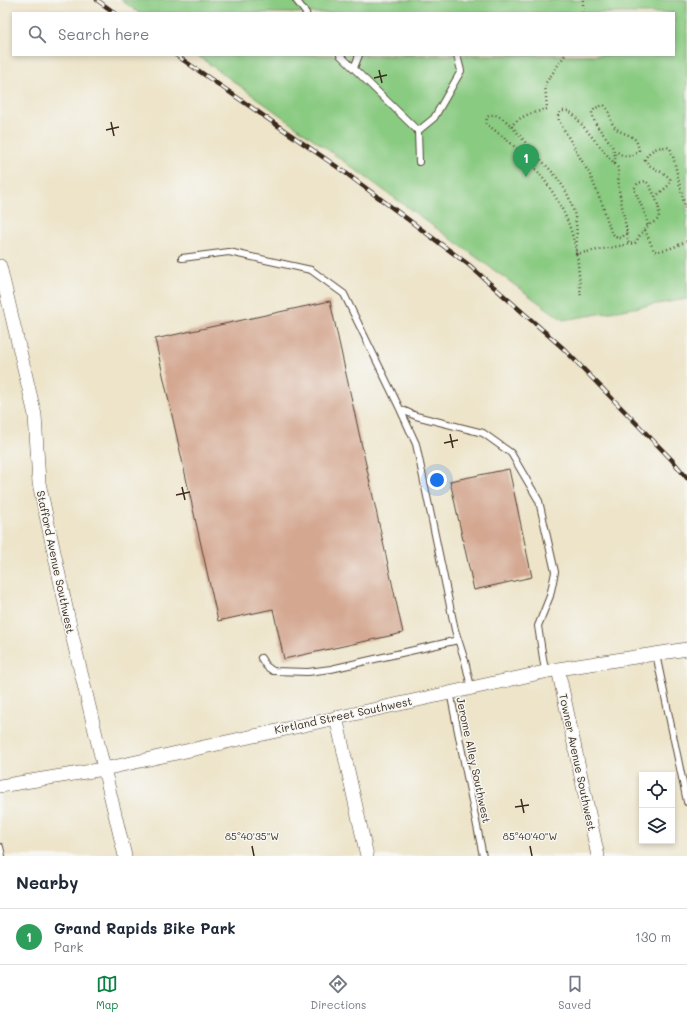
<!DOCTYPE html>
<meta charset="utf-8">
<style>
:root{--surface:#fff;--page:#f2f2f3;--text:#1f2937;--muted:#747a83;--line:#e0e1e3;--accent:#0b8043}
body{margin:0;font-family:Mali,sans-serif;background:var(--page);color:var(--text)}
.controls{position:absolute;right:12px;bottom:12px;display:grid;overflow:hidden;border-radius:0px;box-shadow:0 2px 6px #0003}
.controls button{width:36px;height:36px;display:grid;place-items:center;padding:0;border:0;border-bottom:1px solid var(--line);background:var(--surface);color:var(--text);font:20px sans-serif}
.you{position:absolute;left:437px;top:480px;width:14px;height:14px;margin:-10px;border:3px solid #fff;border-radius:50%;background:#1a73e8;box-shadow:0 0 0 6px #1a73e833}
.badge{display:grid;place-items:center;width:26px;height:26px;border-radius:50%;background:var(--accent);color:#fff;font-size:13px;font-weight:700}
.pin{position:absolute;translate:-50% -33px;filter:drop-shadow(0 1px 2px #0008)}
.pin::after{content:'';position:absolute;top:21px;width:14px;height:12px;background:inherit;clip-path:polygon(0 0,100% 0,50% 100%)}
.list{margin:0;padding:0;list-style:none}
h2{display:flex;justify-content:space-between;align-items:center;height:52px;margin:0;padding:0 16px;font-size:17px}
h2 small{font-size:13px;font-weight:400;color:var(--muted)}
.list li{display:grid;grid-template-columns:26px 1fr auto;gap:12px;align-items:center;box-sizing:border-box;height:56px;padding:0 16px;border-top:1px solid var(--line)}
.list b{display:block;font-size:15px;white-space:nowrap}
.list p{margin:0;font-size:13px;white-space:nowrap;color:var(--muted)}
.list em{font-size:13px;font-style:normal;color:var(--muted)}
.icon{flex:none;width:22px;height:22px;fill:none;stroke:currentColor;stroke-width:2;stroke-linecap:round;stroke-linejoin:round}
.map{position:relative;flex:none;width:687px;height:856px;overflow:hidden}
.search{position:absolute;background:var(--surface);box-shadow:0 2px 6px #0003;left:12px;right:12px;top:12px;height:44px;display:flex;align-items:center;gap:10px;box-sizing:border-box;padding:0 14px;border-radius:0px;color:var(--muted);font-size:15px}
.sheet{height:108px;background:var(--surface)}
nav{display:flex;justify-content:space-around;align-items:center;box-sizing:border-box;height:56px;border-top:1px solid var(--line);background:var(--surface);font-size:11px;color:var(--muted)}
nav a{display:grid;justify-items:center;gap:2px}
nav .on{color:var(--accent)}
.map>svg:first-child{display:block}
</style>
<div class="map">
<svg width="687" height="856" viewBox="0 0 687 856">
<rect width="100%" height="100%" fill="#f6f6f2"/>
<filter id="ink" filterUnits="userSpaceOnUse"><feTurbulence type="fractalNoise" baseFrequency=".025" numOctaves="2"/><feDisplacementMap in="SourceGraphic" scale="8" xChannelSelector="R" yChannelSelector="G"/><feConvolveMatrix kernelMatrix="1 2 1 2 8 2 1 2 1" color-interpolation-filters="sRGB"/></filter>
<filter id="wash" filterUnits="userSpaceOnUse"><feTurbulence type="fractalNoise" baseFrequency=".012" numOctaves="4" result="noise"/><feDisplacementMap in="SourceGraphic" scale="16" xChannelSelector="R" yChannelSelector="G"/><feGaussianBlur stdDeviation="0.9" result="paint"/><feColorMatrix in="noise" values="0 0 0 0 0 0 0 0 0 0 0 0 0 0 0 0 0 1.4 0 .05"/><feComposite in="paint" operator="in"/></filter>
<g filter="url(#wash)">
<rect width="100%" height="100%" fill="#ede4c9"/>
<path fill="#8acb82" stroke="#627a50" d="M121,0h566v299l-124,21 -366,-265h477v-42h-535z"/>
<g id="blocks">
<path fill="#d4a791" d="M330,301l73,332 -119,26 -11,-50 -55,12 -63,-282z
M509,469l23,108 -58,13 -24,-109z"/>
</g>
</g>
<g filter="url(#ink)">
<use href="#blocks" fill-opacity="0" stroke="#564638" stroke-width="1"/>
<g fill="none" stroke-linecap="round" stroke-linejoin="round">
<defs>
<path id="lane" d="M296,0l10,13
M340,55l78,76 16,-13 27,-47 -4,-16
M354,68l5,-13
M418,131l1,31
M182,258l47,-6 82,18 33,24 56,115 16,7 67,17 28,20 28,48 16,71 -5,24 -12,30 7,45
M400,409l16,35 39,186 10,31 6,26
M656,654l31,148
M261,658l5,8 7,5 35,1 23,-3 127,-29
M450,692l33,164
M0,847l2,9"/>
<path id="street" d="M0,266l35,149 4,68 33,152 53,221
M558,669l40,187
M336,717l31,139
M0,786l104,-17 454,-100 129,-20"/>
</defs>
<use href="#lane" stroke="#564638" stroke-width="8"/>
<use href="#street" stroke="#564638" stroke-width="14"/>
<path stroke="#564638" stroke-width="2.5" stroke-dasharray="1 3" stroke-linecap="butt" d="M583,0v13
M511,127c8,-12 23,-14 36,-18l-2,-25 20,-29
M615,163c2,-25 -21,-30 -23,-51l3,-4 9,-3c7,6 5,13 9,20 9,13 24,5 26,26 -9,7 -14,7 -23,0
M655,197l14,-12 1,-6c-7,-9 -19,-9 -25,-19 3,-10 15,-15 25,-12l3,8 14,60
M645,230l9,21c12,0 23,-5 33,-10
M627,233l-6,5 -5,-1 -5,-5 -8,-26 -13,-31 -31,-54 -1,-6 3,-4h6l5,2 46,55 1,22 10,54
M576,254c1,-19 2,-32 -5,-51 -8,-23 -25,-37 -40,-54 -10,-11 -20,-27 -33,-33 -4,-2 -8,-1 -11,1l-1,7c41,28 79,73 89,122 4,17 4,35 6,52
M576,254l59,-11c4,-6 8,-13 14,-18 2,-2 6,-3 8,-5 7,-8 -5,-32 -11,-39l-8,2 -4,6 12,27 2,10"/>
<use href="#lane" stroke="#fff" stroke-width="6"/>
<use href="#street" stroke="#fff" stroke-width="13"/>
<defs>
<path id="rail" d="M97,0l18,13
M176,55l167,116 126,94 95,84 108,111 15,18"/>
</defs>
<use href="#rail" stroke="#3b2a1e" stroke-width="4.5"/>
<use href="#rail" stroke="#f6f6f2" stroke-width="3" stroke-dasharray="9" stroke-linecap="butt"/>
</g>
</g>
<path fill="none" stroke="#3b2a1e" stroke-width="1.5" d="M379,70l3,13M374,78l13,-3M111,122l3,14M106,130l13,-3M450,434l3,14M444,443l14,-3M182,487l3,13M176,495l14,-3M521,799l3,14M515,807l14,-2M252,846l2,10M530,846l2,10"/>
<g text-anchor="middle" dominant-baseline="central" stroke-width="3" stroke-linejoin="round" paint-order="stroke">
<g font-size="11" fill="#3b2a1e" stroke="#f6f6f2">
<text transform="translate(56 562) rotate(78)">Stafford Avenue Southwest</text>
<text transform="translate(343 715) rotate(-12)">Kirtland Street Southwest</text>
<text transform="translate(474 760) rotate(78)">Jerome Alley Southwest</text>
<text transform="translate(578 762) rotate(78)">Towner Avenue Southwest</text>
</g>
</g>
<g font-size="10" text-anchor="middle" fill="#3b2a1e" stroke="#f6f6f2" stroke-width="3" stroke-linejoin="round" paint-order="stroke">
<text x="252" y="840">85°40'35"W</text>
<text x="530" y="840">85°40'40"W</text>
</g>
</svg>
<div class="controls">
<button><svg class="icon" aria-label="locate" viewBox="0 0 24 24"><circle cx="12" cy="12" r="6"/><path d="M12 2v4M12 18v4M2 12h4M18 12h4"/></svg></button>
<button><svg class="icon" aria-label="layers" viewBox="0 0 24 24"><path d="M12 4l9 5-9 5-9-5zM3 14l9 5 9-5"/></svg></button>
</div>
<div class="you"></div>
<div class="pin badge" style="left:526px;top:177px;background:#2e9e5b">1</div>
<div class="search"><svg class="icon" aria-label="search" viewBox="0 0 24 24"><circle cx="10" cy="10" r="6"/><path d="M15 15l6 6"/></svg>Search here</div>
</div>
<section class="sheet">
<h2>Nearby<small></small></h2>
<ul class="list">
<li><span class="badge" style="background:#2e9e5b">1</span><div><b>Grand Rapids Bike Park</b><p>Park</p></div><em>130 m</em></li>
</ul>
</section>
<nav>
<a class="on"><svg class="icon" aria-label="map" viewBox="0 0 24 24"><path d="M3 6l6-2 6 2 6-2v14l-6 2-6-2-6 2zM9 4v14M15 6v14"/></svg>Map</a>
<a><svg class="icon" aria-label="directions" viewBox="0 0 24 24"><path d="M12 3l9 9-9 9-9-9zM9 14v-3h6M13 9l2 2-2 2"/></svg>Directions</a>
<a><svg class="icon" aria-label="saved" viewBox="0 0 24 24"><path d="M7 4h10v16l-5-4-5 4z"/></svg>Saved</a>
</nav>
